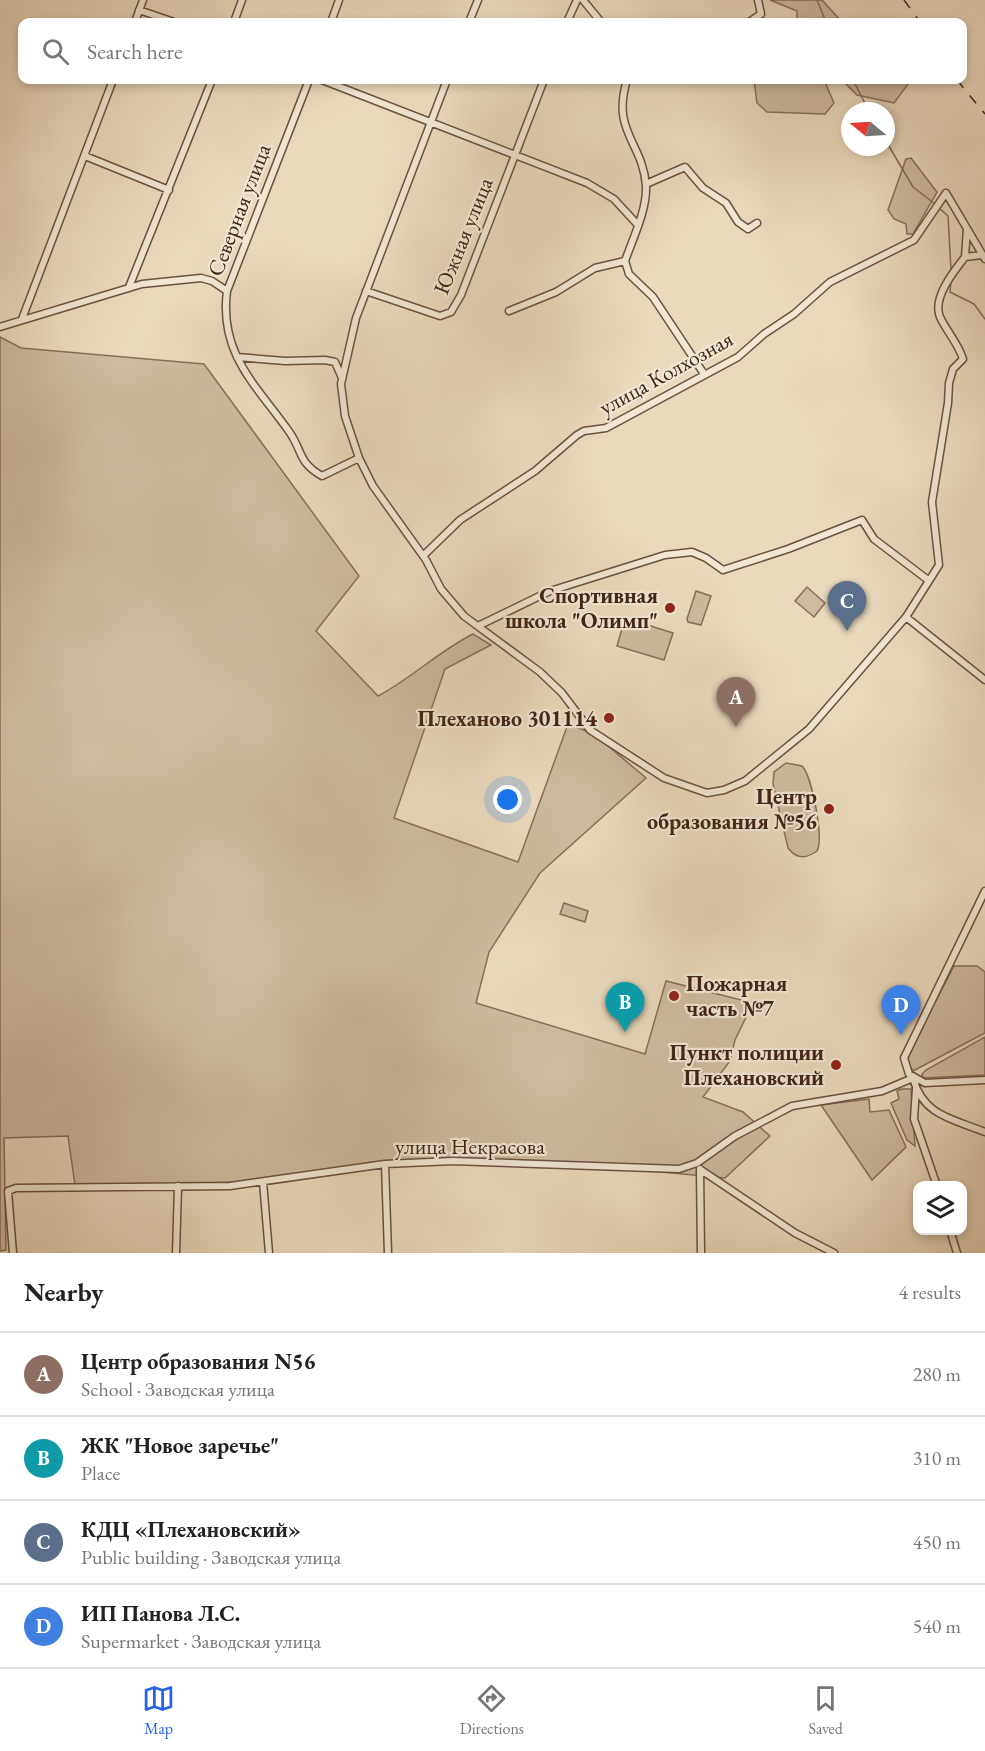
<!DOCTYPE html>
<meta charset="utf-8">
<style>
:root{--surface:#fff;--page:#f2f2f2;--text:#222;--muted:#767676;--line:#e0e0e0;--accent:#2563eb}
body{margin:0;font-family:"EB Garamond",serif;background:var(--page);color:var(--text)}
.controls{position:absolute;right:18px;bottom:18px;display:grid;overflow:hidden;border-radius:12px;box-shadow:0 3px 9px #0003}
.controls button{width:54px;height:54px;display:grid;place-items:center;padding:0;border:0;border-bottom:2px solid var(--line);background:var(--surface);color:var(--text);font:30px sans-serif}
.compass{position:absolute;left:841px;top:102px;width:54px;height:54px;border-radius:50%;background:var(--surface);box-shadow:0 3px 9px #0003;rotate:288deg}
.you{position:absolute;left:508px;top:800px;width:21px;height:21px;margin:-15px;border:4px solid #fff;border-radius:50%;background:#1a73e8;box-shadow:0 0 0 9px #1a73e833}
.badge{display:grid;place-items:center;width:39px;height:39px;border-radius:50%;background:var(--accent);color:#fff;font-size:20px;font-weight:700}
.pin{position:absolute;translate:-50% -50px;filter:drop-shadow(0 2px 3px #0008)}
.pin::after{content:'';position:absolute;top:32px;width:21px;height:18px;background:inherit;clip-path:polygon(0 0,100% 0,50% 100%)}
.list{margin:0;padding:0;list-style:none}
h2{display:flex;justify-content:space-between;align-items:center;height:78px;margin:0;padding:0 24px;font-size:26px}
h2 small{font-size:20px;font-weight:400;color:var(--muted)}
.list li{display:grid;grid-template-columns:39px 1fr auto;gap:18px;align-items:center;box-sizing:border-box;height:84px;padding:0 24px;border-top:2px solid var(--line)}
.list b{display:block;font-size:22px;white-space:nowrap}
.list p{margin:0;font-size:20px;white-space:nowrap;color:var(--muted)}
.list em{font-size:20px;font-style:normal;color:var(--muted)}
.icon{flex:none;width:33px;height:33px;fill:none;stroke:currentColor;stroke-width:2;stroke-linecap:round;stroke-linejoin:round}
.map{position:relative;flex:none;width:985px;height:1253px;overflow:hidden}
.search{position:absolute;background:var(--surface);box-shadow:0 3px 9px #0003;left:18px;right:18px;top:18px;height:66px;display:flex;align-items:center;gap:15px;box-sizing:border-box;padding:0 21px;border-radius:12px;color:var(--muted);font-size:22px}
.sheet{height:414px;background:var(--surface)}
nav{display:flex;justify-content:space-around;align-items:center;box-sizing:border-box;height:84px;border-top:2px solid var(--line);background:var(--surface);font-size:16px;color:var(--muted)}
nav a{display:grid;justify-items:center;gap:3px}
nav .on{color:var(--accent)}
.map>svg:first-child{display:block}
</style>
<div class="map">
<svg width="985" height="1253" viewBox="0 0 985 1253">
<rect width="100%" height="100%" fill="#eadabd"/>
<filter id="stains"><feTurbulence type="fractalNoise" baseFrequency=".00333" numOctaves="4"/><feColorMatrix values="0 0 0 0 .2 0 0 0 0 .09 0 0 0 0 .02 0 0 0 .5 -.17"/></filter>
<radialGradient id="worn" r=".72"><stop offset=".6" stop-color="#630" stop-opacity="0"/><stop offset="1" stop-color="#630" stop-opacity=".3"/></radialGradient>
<path fill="#cdbba1" stroke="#866f5c" stroke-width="1.5" d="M770,0h52l20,22h-45v-11z
M754,80h70l10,23 -9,11 -58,-2 -10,-9z
M842,80h69l-17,23 -37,-8z
M911,158l26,34 -24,42h-6l-1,-10 -12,-5 -6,-9 18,-51z
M0,337l21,11 183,16 155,212 -43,55 62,65c34,-18 61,-45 95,-62l18,11 -46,24 -51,149 124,44 50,-138 26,10 52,44 -106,95 -51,79 -13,51 169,51 21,-73 87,22 -18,37 -5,21 -27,36 40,15 27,24 -45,42 -160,-15h-164v3l-150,16 -176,3 -7,-49 -64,2 2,112 -6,1z
M807,587l18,16 -11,14 -19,-16z
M696,591l15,5 -10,29 -13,-3 -1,-3z
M625,618l48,15 -9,27 -47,-14z
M786,763l16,3c10,10 22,72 15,85 -11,8 -21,8 -29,-3l-15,-64 1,-12z
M564,903l24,8 -3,11 -25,-8z
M954,966h23l8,6v61l-72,38 -6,-9 2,-10z
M985,1037v38l-62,3 -1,-4 4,-4z
M902,1089h9l4,57 -8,-6 -16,-37 8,-4 -2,-8z
M869,1099l1,13 19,-2 17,37 -34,33 -51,-75z"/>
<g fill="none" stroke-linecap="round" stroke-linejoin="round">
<path stroke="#836c58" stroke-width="1.5" d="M817,0l9,22
M853,80l16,31
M886,141l27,46 22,17
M938,207l10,9 3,54
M951,281l-1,11 24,12 11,15"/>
<defs>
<path id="minor" d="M583,0l18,22
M139,10l35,12
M135,22l8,-22
M234,22l8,-22
M331,22l8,-22
M469,22l9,-22
M567,22l10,-22
M749,22l12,-8 -3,-14
M309,80l-82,211c-8,62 28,93 61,139 15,20 9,32 34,46l37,-18
M322,80l265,103 27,16 23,25
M447,80l-91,238 -15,66 4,32 14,42 14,28 53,74 15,29 23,27 76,56 22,21 28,37 74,48 43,15 17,-3 21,-9 64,-52 97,-112 33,-52 -7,-63 16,-99 1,-20 4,-14 10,-10c-5,-16 -16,-27 -23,-42 -8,-19 14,-46 25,-60
M627,80c-16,52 16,62 19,106 1,24 -13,52 -21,75l4,13 24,23 51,77
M85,156l84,34
M646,184l39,-17 18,21 23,15 12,19 10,7 9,-6
M967,229l-2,28 17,-2
M129,287l83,-207
M366,291l74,25 11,-4 10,-17 83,-215
M509,311l47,-19 39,-24 30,-7
M22,319l91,-239
M0,327l142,-43 59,-6 11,3 15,10
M237,357l48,4 40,-1 10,2 7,16
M423,556l37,-36 75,-49 42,-36 7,-4 22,-3 132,-71 26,-23 30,-20 36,-32 84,-42 32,-47 39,66
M906,617l79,63
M480,625l70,-34 115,-36 27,-3 14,6 17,12 65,-21 74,-29 12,19 54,41
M985,891l-81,167 5,16 16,9 60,-3
M913,1078c10,38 40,41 72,54
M916,1089l-2,30 23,67
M385,1164l3,89
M700,1169l1,84
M701,1170l94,63 39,20
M263,1182l6,71
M950,1230l7,23
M13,1253l-5,-62 8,-3 214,-2 155,-22 68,-3 226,8 18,-6 38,-27 57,-30 90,-15 31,-13
M176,1253l2,-67"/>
</defs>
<use href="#minor" stroke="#6a5140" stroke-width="9"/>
<use href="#minor" stroke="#f1e7d4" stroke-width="6"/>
<path stroke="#3f2316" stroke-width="1.5" stroke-dasharray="10 10" stroke-linecap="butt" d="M904,0l16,22
M957,80l28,34"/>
</g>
<g fill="#8f2418" stroke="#f1e7d4" stroke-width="2">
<circle cx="670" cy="608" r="6"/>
<circle cx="609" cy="718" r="6"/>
<circle cx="829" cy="809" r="6"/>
<circle cx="674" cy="996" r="6"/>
<circle cx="836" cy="1065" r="6"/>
</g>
<g text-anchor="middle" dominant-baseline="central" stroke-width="4.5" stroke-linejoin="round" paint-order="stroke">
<g font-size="22" fill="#3f2316" stroke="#f1e7d4">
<text transform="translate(239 210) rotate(-69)">Северная улица</text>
<text transform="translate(463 236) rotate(-68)">Южная улица</text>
<text transform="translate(666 373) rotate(-29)">улица Колхозная</text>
<text x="470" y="1146">улица Некрасова</text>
</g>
<g font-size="22" font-weight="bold" fill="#3f2316" stroke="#f1e7d4" text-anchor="end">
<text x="658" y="595">Спортивная<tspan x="658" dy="25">школа "Олимп"</tspan></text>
<text x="597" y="718">Плеханово 301114</text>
<text x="817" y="796">Центр<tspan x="817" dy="25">образования №56</tspan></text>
<text x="686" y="983" text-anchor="start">Пожарная<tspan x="686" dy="25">часть №7</tspan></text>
<text x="824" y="1052">Пункт полиции<tspan x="824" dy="25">Плехановский</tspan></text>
</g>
</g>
<rect width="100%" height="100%" filter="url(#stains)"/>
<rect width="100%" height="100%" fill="url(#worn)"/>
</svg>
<div class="controls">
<button><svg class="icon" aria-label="layers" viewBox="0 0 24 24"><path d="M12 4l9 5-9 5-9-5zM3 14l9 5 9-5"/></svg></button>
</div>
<svg class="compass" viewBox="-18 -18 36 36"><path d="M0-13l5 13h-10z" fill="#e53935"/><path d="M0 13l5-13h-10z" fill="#767676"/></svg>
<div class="you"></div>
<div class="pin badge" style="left:736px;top:727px;background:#8d6e63">A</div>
<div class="pin badge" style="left:625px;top:1032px;background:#0f9aa8">B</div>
<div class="pin badge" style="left:847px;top:631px;background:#5c6f8a">C</div>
<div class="pin badge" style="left:901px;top:1035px;background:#3f7fe0">D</div>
<div class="search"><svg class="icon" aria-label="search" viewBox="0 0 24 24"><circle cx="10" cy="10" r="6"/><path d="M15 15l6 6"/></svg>Search here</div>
</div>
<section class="sheet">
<h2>Nearby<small>4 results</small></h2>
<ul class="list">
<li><span class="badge" style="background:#8d6e63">A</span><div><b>Центр образования N56</b><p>School · Заводская улица</p></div><em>280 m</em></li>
<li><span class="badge" style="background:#0f9aa8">B</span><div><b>ЖК &quot;Новое заречье&quot;</b><p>Place</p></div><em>310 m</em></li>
<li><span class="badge" style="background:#5c6f8a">C</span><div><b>КДЦ «Плехановский»</b><p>Public building · Заводская улица</p></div><em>450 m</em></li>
<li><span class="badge" style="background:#3f7fe0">D</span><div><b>ИП Панова Л.С.</b><p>Supermarket · Заводская улица</p></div><em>540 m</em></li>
</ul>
</section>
<nav>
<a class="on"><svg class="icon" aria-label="map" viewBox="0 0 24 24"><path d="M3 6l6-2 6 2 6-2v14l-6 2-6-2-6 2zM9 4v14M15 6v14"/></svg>Map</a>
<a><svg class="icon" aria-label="directions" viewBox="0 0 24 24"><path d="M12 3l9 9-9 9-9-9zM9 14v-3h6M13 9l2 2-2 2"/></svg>Directions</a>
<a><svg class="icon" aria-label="saved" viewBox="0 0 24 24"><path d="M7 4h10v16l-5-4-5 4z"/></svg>Saved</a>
</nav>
